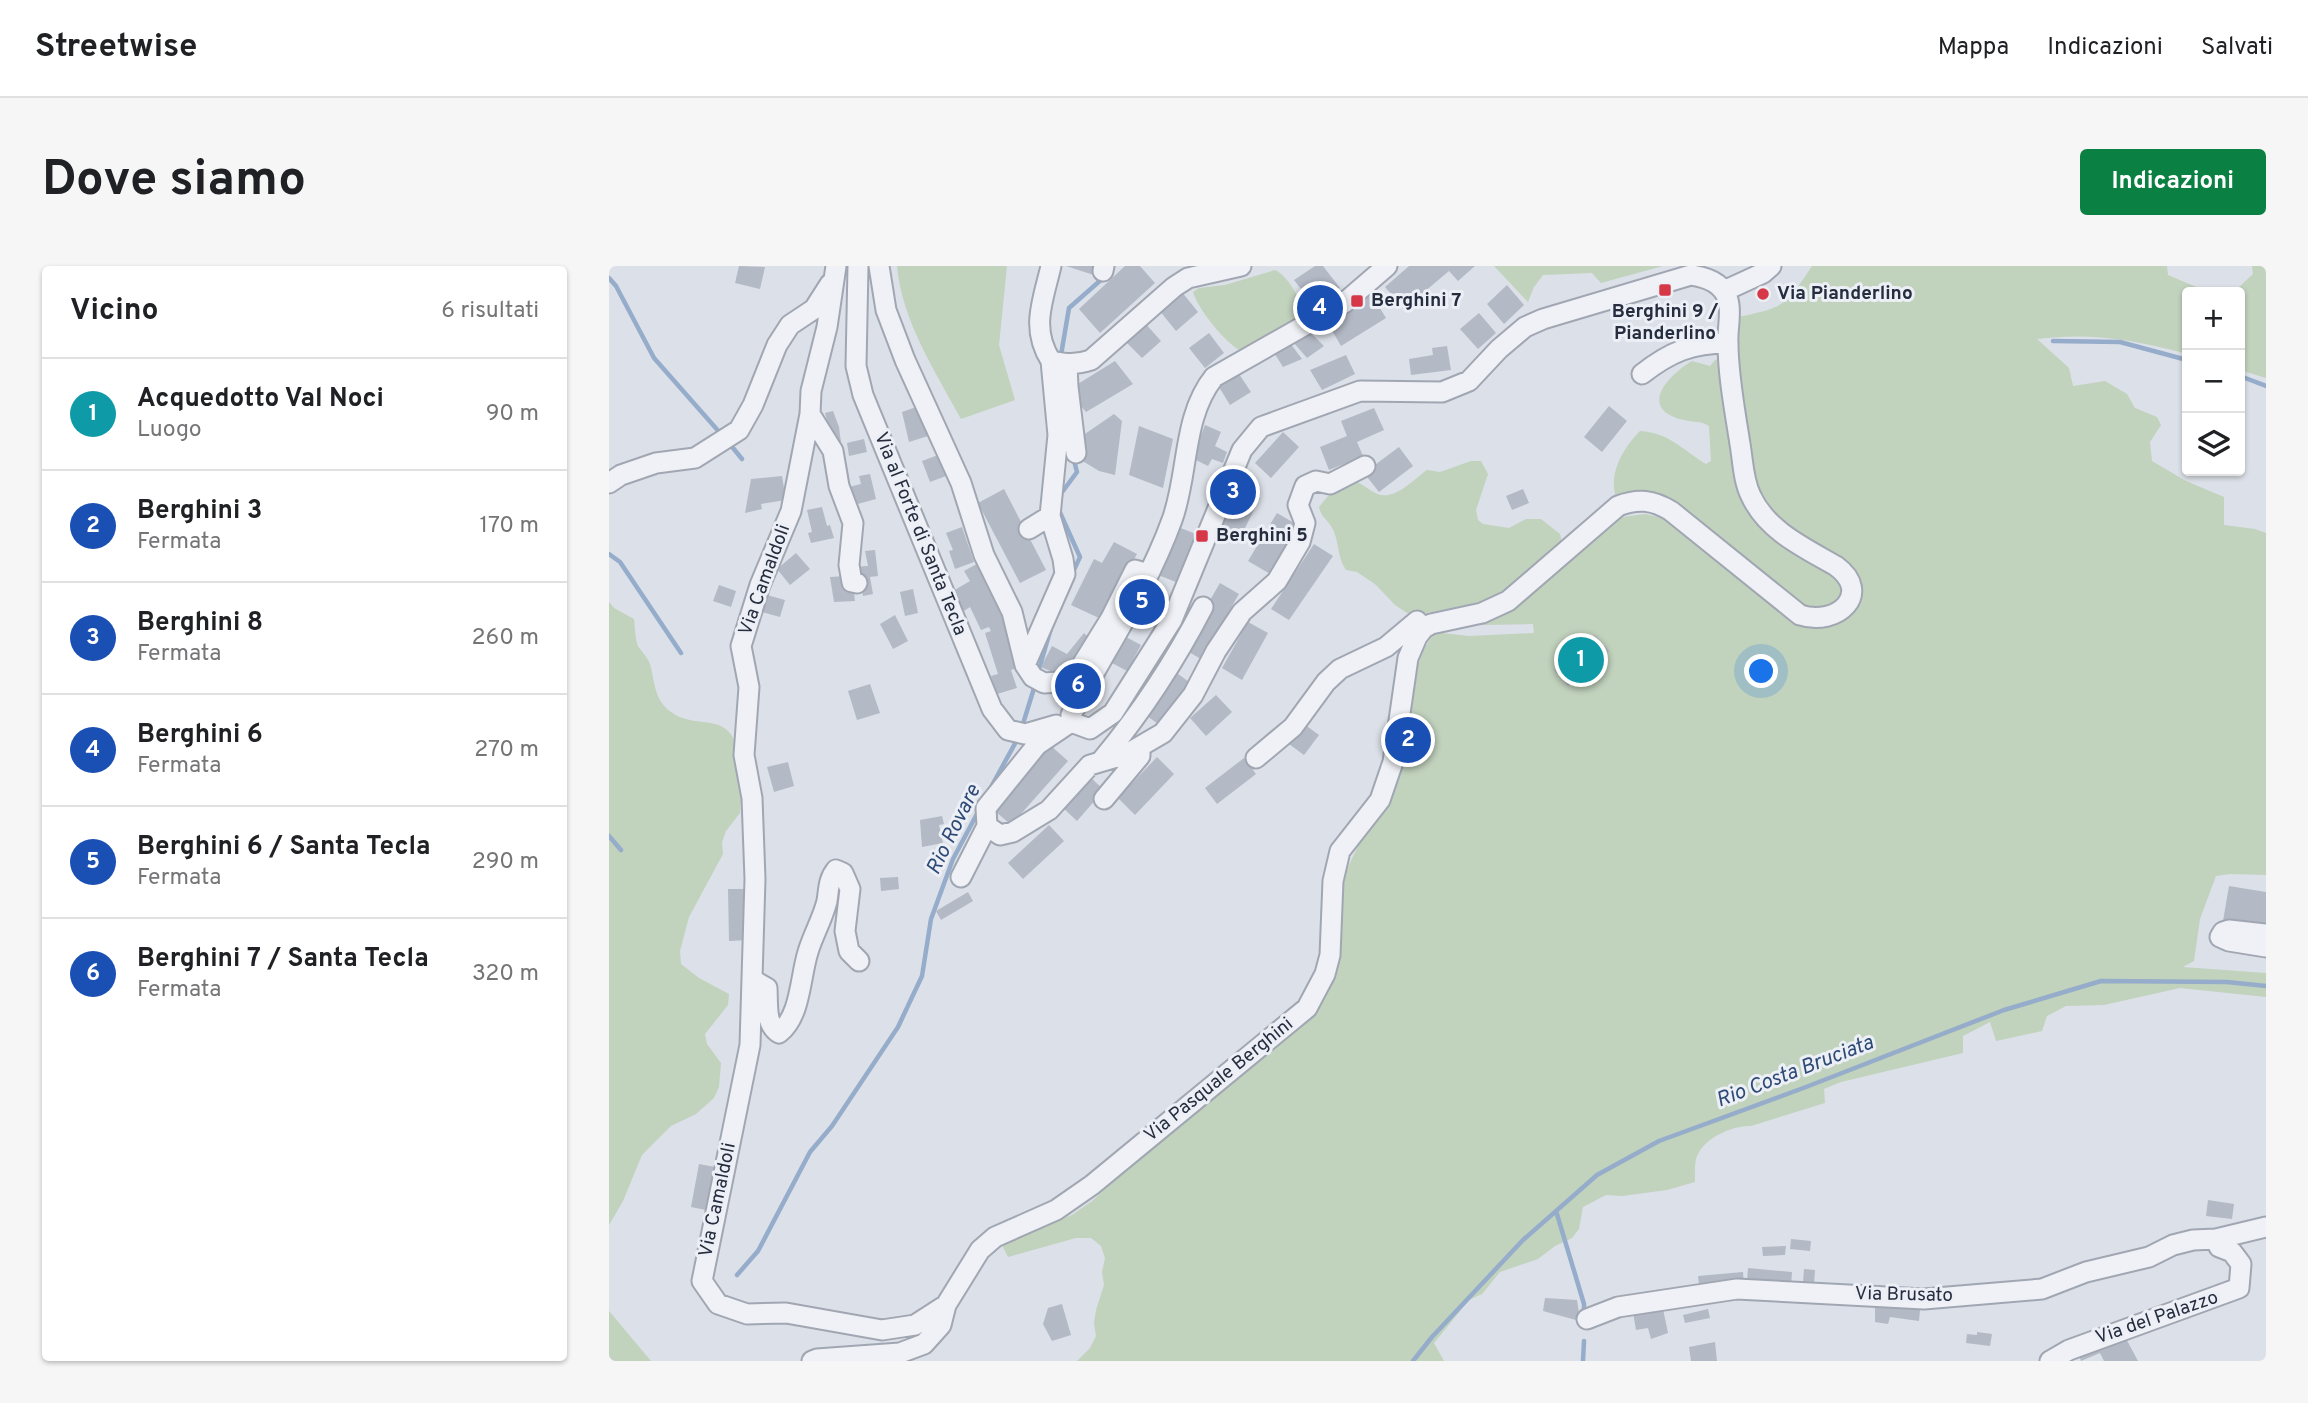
<!DOCTYPE html>
<html lang="it">
<meta charset="utf-8">
<style>
:root{--surface:#fff;--page:#f6f6f6;--text:#202124;--muted:#757577;--line:#e0e0e0;--accent:#0b8043}
body{margin:0;font-family:Overpass,sans-serif;background:var(--page);color:var(--text)}
.controls{position:absolute;right:21px;top:21px;display:grid;overflow:hidden;border-radius:7px;box-shadow:0 2px 5px #0004}
.controls button{width:63px;height:63px;display:grid;place-items:center;padding:0;border:0;border-bottom:2px solid var(--line);background:var(--surface);color:var(--text);font:35px sans-serif}
.you{position:absolute;left:1153px;top:406px;width:24px;height:24px;margin:-18px;border:5px solid #fff;border-radius:50%;background:#1a73e8;box-shadow:0 0 0 10px #1a73e833}
.badge{display:grid;place-items:center;width:46px;height:46px;border-radius:50%;background:var(--accent);color:#fff;font-size:23px;font-weight:700}
.pin{position:absolute;translate:-50% -50%;border:4px solid #fff;box-shadow:0 2px 7px #0006}
.list{margin:0;padding:0;list-style:none}
h2{display:flex;justify-content:space-between;align-items:center;height:91px;margin:0;padding:0 28px;font-size:30px}
h2 small{font-size:23px;font-weight:400;color:var(--muted)}
.list li{display:grid;grid-template-columns:46px 1fr auto;gap:21px;align-items:center;box-sizing:border-box;height:112px;padding:0 28px;border-top:2px solid var(--line)}
.list b{display:block;font-size:26px;white-space:nowrap}
.list p{margin:0;font-size:23px;white-space:nowrap;color:var(--muted)}
.list em{font-size:23px;font-style:normal;color:var(--muted)}
.icon{flex:none;width:38px;height:38px;fill:none;stroke:currentColor;stroke-width:2;stroke-linecap:round;stroke-linejoin:round}
.map{position:relative;flex:none;width:1657px;height:1095px;overflow:hidden;border-radius:7px}
header{display:flex;align-items:center;gap:42px;box-sizing:border-box;height:98px;padding:0 35px;background:var(--surface);border-bottom:2px solid var(--line)}
header strong{font-size:33px}
nav{display:flex;gap:38px;margin-inline-start:auto;font-size:24px}
.intro{display:flex;align-items:center;justify-content:space-between;box-sizing:border-box;height:168px;padding:0 42px}
h1{margin:0;font-size:49px}
.button{padding:18px 32px;border-radius:7px;background:var(--accent);color:#fff;font-size:24px;font-weight:700}
main{display:flex;gap:42px;padding:0 42px}
aside{flex:1;background:var(--surface);border-radius:7px;box-shadow:0 2px 5px #0004}
.map>svg:first-child{display:block}
</style>
<header>
<strong>Streetwise</strong>
<nav><a>Mappa</a><a>Indicazioni</a><a>Salvati</a></nav>
</header>
<div class="intro"><h1>Dove siamo</h1><a class="button">Indicazioni</a></div>
<main>
<aside>
<h2>Vicino<small>6 risultati</small></h2>
<ul class="list">
<li><span class="badge" style="background:#0f9aa8">1</span><div><b>Acquedotto Val Noci</b><p>Luogo</p></div><em>90 m</em></li>
<li><span class="badge" style="background:#1a4fb4">2</span><div><b>Berghini 3</b><p>Fermata</p></div><em>170 m</em></li>
<li><span class="badge" style="background:#1a4fb4">3</span><div><b>Berghini 8</b><p>Fermata</p></div><em>260 m</em></li>
<li><span class="badge" style="background:#1a4fb4">4</span><div><b>Berghini 6</b><p>Fermata</p></div><em>270 m</em></li>
<li><span class="badge" style="background:#1a4fb4">5</span><div><b>Berghini 6 / Santa Tecla</b><p>Fermata</p></div><em>290 m</em></li>
<li><span class="badge" style="background:#1a4fb4">6</span><div><b>Berghini 7 / Santa Tecla</b><p>Fermata</p></div><em>320 m</em></li>
</ul>
</aside>
<div class="map">
<svg width="1657" height="1095" viewBox="0 0 1657 1095">
<rect width="100%" height="100%" fill="#dce0e8"/>
<path fill="#c1d2bd" d="M288,0h110l-8,79 16,55 -54,19c-26,-48 -59,-98 -64,-153z
M885,0h169l-62,17 -9,-10 -49,2 -9,12 -6,15z
M1203,0h355l1,9 40,17h-21v62c-49,-14 -99,-22 -150,-15l32,29 4,18 32,-5 22,13 8,14 22,9 4,8 -11,17 2,19 34,20 38,16v28l31,4 11,4v342l-36,-1 -14,2 -16,43 -6,42 -11,6 83,6v24l-86,-9 -76,17 -38,1 -19,10 -5,15 -46,10 -6,-19 -27,14v17l-122,29 -17,7 1,14 -74,23c-17,-1 -45,11 -53,28 -4,7 -3,20 -3,28l-28,8 -45,6 -16,-1 -23,12 -4,22 -7,9 -17,8 -17,13 -38,13 -18,22 -13,6 -35,43 10,18h-367l13,-13 6,-12 -2,-13 2,-13 8,-25 -2,-13 3,-14 -4,-12 -10,-8h-15l-68,19 -6,-12 34,-16 36,-14 20,-14 59,-53 147,-122 41,-67 1,-19 -3,-22 9,-47 14,-29 19,-23 10,-17 27,-132 8,-21 9,-14 9,-2 27,3 65,-3 -1,-9 -50,1 -11,-4 143,-103 30,-4 18,4 23,14 116,90 55,-29 -74,-63 -33,-52 -18,-124 6,-37c47,-10 47,-10 74,-51z
M1643,0h14v112l-26,-8v-78h-18l17,-5 14,-13z
M666,4c14,6 27,33 31,47l-67,33c-15,-9 -41,-41 -46,-58l6,-4 26,-3z
M1110,93l3,5 18,120 101,94 2,23 -33,11 -132,-103 -62,-12c-8,-24 8,-50 24,-66 30,2 41,18 66,33l5,-3 -2,-35c-9,-6 -15,-3 -25,-6 -47,-11 -17,-44 8,-59l18,5 5,-6z
M862,195h10l7,13 -12,36 2,10 5,4 26,4 17,-9h15l19,15 2,9 -69,57 -72,14 -14,-1 -12,-8 -20,-21 -18,-12 -11,-2c-10,-15 -6,-30 -15,-44 -5,-8 -10,-9 -12,-19l9,-11 29,-14c7,3 13,9 20,12 18,7 37,-15 50,-24l13,2z
M0,336l5,6 20,11c1,9 1,19 4,27 4,6 10,12 12,18 5,18 4,36 21,48 22,17 53,1 64,30l6,59 -1,12 -14,18 -4,11 1,12 -34,63 -9,34 1,13 18,14 30,16 -1,11 -23,29 2,10 14,19 -2,24 -5,11 -18,16 -25,12 -29,29 -19,46 -14,24z
M0,1045l42,50h-42z"/>
<g fill="none" stroke-linecap="round" stroke-linejoin="round">
<path stroke="#95acca" stroke-width="4.5" d="M0,12l7,8 38,72 67,76
M1444,75l67,1 67,18
M452,89l8,-47 33,-29
M1631,110l26,10
M120,177l13,16
M451,229l17,-23 -4,-15
M449,242l22,49 -8,17
M0,288l11,8 61,91
M429,407l13,-45
M413,461l13,-42
M381,523l28,-51
M0,570l12,14
M947,945l28,93v10
M128,1009l21,-24 52,-99 22,-26 66,-99 24,-51 9,-57 22,-60 25,-47
M804,1095l19,-24 91,-97 74,-65 62,-34 147,-54 198,-77 97,-29 126,1 39,4
M974,1095l1,-20"/>
</g>
<path fill="#b3b9c5" d="M130,0l26,1 -5,22 -25,-6z
M457,0h33l-2,10z
M516,0h15l15,17 -55,50 -21,-24z
M706,0h8l17,22 -26,18 -20,-26z
M800,0h66l-17,15 -9,-10 -45,38 -19,-22z
M898,19l17,20 -20,19 -17,-20z
M572,25l17,21 -22,19 -17,-21z
M763,29l14,23 -45,28 -14,-24z
M870,47l17,20 -18,16 -18,-20z
M535,56l17,19 -19,17 -18,-18z
M600,67l15,20 -19,15 -16,-20z
M702,67l13,13 -17,12 -13,-15z
M681,77l12,16 -19,8 -10,-16z
M838,80l4,24 -40,5 -2,-16 24,-4 -1,-7z
M737,89l9,19 -33,16 -12,-20z
M506,95l18,23 -47,28 -15,-18 2,-7z
M630,108l12,18 -21,13 -11,-18z
M310,140l9,30 -19,6 -7,-30z
M1000,140l18,15 -25,31 -18,-15z
M765,142l10,22 -27,12 6,14 -34,14 -9,-23 27,-11 -6,-15z
M224,145l6,16 3,24 -6,3 -11,-41z
M505,148l8,7 -7,54 -16,-4 -18,-11 5,-11 -7,-11z
M596,159l16,7 -6,14 12,6 -4,11 -11,-4 -4,7 -16,-8z
M530,160l34,13 -10,49 -34,-13z
M674,166l16,15 -28,31 -16,-15z
M255,173l3,13 -18,4 -2,-13z
M790,181l14,19 -34,26 -15,-19z
M329,189l8,21 -16,6 -8,-21z
M261,208l6,25 -22,6 -5,-18 12,-3 -2,-8z
M173,210l4,24 -25,4 1,5 -17,4 6,-34z
M631,222l20,10 -20,40 -20,-10z
M395,223l42,81 -26,13 -42,-80z
M914,223l6,14 -17,7 -6,-14z
M213,241l5,19 3,-1 4,13 -23,5 -3,-10 4,-1 -5,-22z
M668,247l24,14 -29,48 -24,-14z
M353,261l12,35 -19,7 -6,-18 4,-1 -7,-17z
M569,261l18,7 -20,48 -18,-7z
M505,276l23,12 -36,65 -30,-14 23,-46 8,4z
M705,278l19,12 -44,64 -18,-11z
M266,284l3,26 -8,1 3,17 -10,2 -3,-16 -9,-13 17,-1 -3,-15z
M187,287l14,16 -20,16 -13,-16z
M373,295l21,36 -8,3 13,27 11,40 -8,3 6,18 -20,6 -6,-18 7,-2 -13,-41 6,-2 -2,-4 -8,3 -11,-23 -6,4 -11,-20 17,-10 -6,-10z
M237,310l7,9 2,16 -21,1 -4,-25z
M611,317l19,11 -38,65 -19,-11z
M110,319l17,6 -5,16 -18,-6z
M304,323l5,24 -13,3 -5,-24z
M158,329l18,5 -5,17 -18,-5z
M542,331l16,9 -12,22 -17,-9z
M286,349l13,26 -15,8 -13,-25z
M639,356l20,11 -26,47 -20,-12z
M475,367l9,9 -24,30 -8,-6 -4,8 -16,-7 11,-21 15,8z
M986,369l14,16 -41,35 -14,-16z
M517,371l15,8 -14,26 -15,-8z
M562,403l21,15 -31,42 -21,-15z
M261,418l10,29 -23,7 -9,-29z
M607,429l16,17 -26,24 -16,-18z
M695,458l15,11 -15,20 -15,-11z
M441,479l18,16 -57,64 -17,-15z
M548,491l17,17 -39,41 -17,-17z
M635,492l12,16 -39,30 -12,-16z
M179,496l6,24 -20,6 -7,-25z
M480,510l15,14 -27,31 -16,-15z
M333,550l2,8 -5,1 4,18 -21,4 -2,-27z
M440,559l15,16 -41,38 -15,-16z
M289,611l1,12 -18,2 -1,-13z
M1620,620l37,6v36l-43,-7z
M119,623h19l2,51 -20,1z
M359,626l5,9 -32,19 -5,-9z
M90,898l16,3 -9,43 -15,-3z
M1599,934l26,4 -2,15 -26,-3z
M1182,973l20,2 -1,10 -20,-2z
M1177,980l-1,9 -22,1 -1,-9z
M1139,1002l44,4 -1,14 -44,-4z
M1195,1003l11,1 -1,14 -11,-1z
M1134,1006l1,14 -44,6 -2,-16z
M936,1032l32,2 2,13 -3,7 -33,-9z
M453,1038l9,31 -19,6 -9,-17 5,-16z
M1266,1040l45,4 -1,11 -29,-4 -2,7 -13,-2z
M1023,1041l31,2 5,24 -17,6 -3,-11 -12,2z
M1099,1043l2,9 -25,5 -2,-8z
M1513,1065l16,30h-34l-4,-8 -19,8 -3,-8z
M1368,1066l15,2 -2,12 -24,-3 1,-9 10,1z
M1106,1076l2,19h-26l-2,-14z"/>
<g fill="none" stroke-linecap="round" stroke-linejoin="round">
<defs>
<path id="minor" d="M227,0l-9,61 -16,64 -1,23 -19,97 -31,74 -19,61 8,41 -5,68 8,43 3,81 -5,166 -48,236 16,23 29,10 39,-1 96,17 33,-5 31,-20
M249,0l-2,100 7,29 129,314 16,21 17,4 31,-9
M270,0l7,44 19,50 56,123 23,72 28,57 13,53 8,12 11,6 15,-1 12,-6 9,-8 31,-50 24,-48 13,4
M442,0c-8,35 -21,62 0,95 15,3 25,4 40,-1l83,-73 14,-9 53,-12
M494,5l1,-5
M1115,25l39,-18 8,-7
M458,99l1,22 8,66
M1033,108c28,-22 50,-31 85,-31
M201,148l23,37 6,35 14,37 -4,42 3,17 5,1
M0,217l12,-8 35,-12 39,-5 44,-28 14,-25 24,-60 13,-20 24,-16 16,-25
M420,263l21,-13
M416,399l40,-91 -2,-15 -13,-43 8,-81 -7,-74
M462,456l-34,23 -51,63 1,18 13,9 13,-3 36,-22 41,-45 37,-11 36,-21 30,-38 23,-44 26,-39 35,-31 23,-39 5,-19 -7,-18 7,-19 11,-5 14,3 35,-18
M462,456v-7c34,-65 76,-126 101,-195 17,-46 10,-103 42,-143l130,-74 43,-37
M647,492l37,-31 33,-45 14,-13 46,-22 31,-26 6,7
M492,495c40,-48 73,-98 102,-154
M495,533l36,-43v-9
M352,611l26,-51
M1657,668l-37,-4 -6,2 -3,5 9,4 37,6
M144,714l14,8c1,15 -2,37 12,45 22,-17 21,-56 29,-81 5,-17 15,-34 19,-51 2,-12 1,-21 9,-31l7,3 7,16 -5,42 4,20 10,10
M978,1053l31,-12 119,-18 187,10 118,-10 44,-17 63,-15 24,-12 20,-5 23,-1 50,-12
M203,1095l5,-2 83,-6 24,-9 17,-19 5,-20 34,-55 15,-13 61,-27 36,-25 215,-177 18,-34 5,-19 3,-74 7,-30 40,-51 13,-38 15,-104 9,-21 7,-9 7,-4 51,-11 26,-12 110,-95c20,-8 35,-6 53,5l129,104c38,12 73,-22 36,-49 -31,-18 -69,-35 -85,-70 -8,-16 -8,-35 -11,-52 -5,-33 -12,-68 -12,-101 -1,-14 4,-30 0,-43 -5,-17 -22,-23 -37,-25l-148,44 -18,8 -26,22 -30,32 -27,11 -82,-1 -99,36 -19,23 -70,170 -59,93 -23,16 -19,-7
M1441,1095l19,-11 170,-62 2,-24 -9,-12 -13,-5 -3,-8"/>
</defs>
<use href="#minor" stroke="#a1a7b2" stroke-width="23"/>
<use href="#minor" stroke="#eff1f6" stroke-width="19"/>
</g>
<g fill="#d63847" stroke="#eceff5" stroke-width="2.5">
<rect x="1049" y="17" width="14" height="14" rx="3.5"/>
<circle cx="1154" cy="28" r="7"/>
<rect x="741" y="28" width="14" height="14" rx="3.5"/>
<rect x="586" y="263" width="14" height="14" rx="3.5"/>
</g>
<g text-anchor="middle" dominant-baseline="central" stroke-width="6" stroke-linejoin="round" paint-order="stroke">
<g font-size="19" font-weight="bold" fill="#252d3f" stroke="#eceff5" text-anchor="start">
<text x="1168" y="28">Via Pianderlino</text>
<text x="762" y="35">Berghini 7</text>
<text x="1056" y="46" text-anchor="middle">Berghini 9 /<tspan x="1056" dy="22">Pianderlino</tspan></text>
<text x="607" y="270">Berghini 5</text>
</g>
<g font-size="19" fill="#252d3f" stroke="#eceff5">
<text transform="translate(311 268) rotate(68)">Via al Forte di Santa Tecla</text>
<text transform="translate(156 314) rotate(-70)">Via Camaldoli</text>
<text transform="translate(610 814) rotate(-39)">Via Pasquale Berghini</text>
<text transform="translate(109 934) rotate(-78)">Via Camaldoli</text>
<text transform="translate(1295 1029) rotate(1)">Via Brusato</text>
<text transform="translate(1548 1052) rotate(-19)">Via del Palazzo</text>
</g>
<g font-size="21" font-style="italic" fill="#2d4975" stroke="#eceff5">
<text transform="translate(345 564) rotate(-64)">Rio Rovare</text>
<text transform="translate(1186 806) rotate(-21)">Rio Costa Bruciata</text>
</g>
</g>
</svg>
<div class="controls">
<button>+</button>
<button>−</button>
<button><svg class="icon" aria-label="layers" viewBox="0 0 24 24"><path d="M12 4l9 5-9 5-9-5zM3 14l9 5 9-5"/></svg></button>
</div>
<div class="you"></div>
<div class="pin badge" style="left:972px;top:394px;background:#0f9aa8">1</div>
<div class="pin badge" style="left:799px;top:474px;background:#1a4fb4">2</div>
<div class="pin badge" style="left:624px;top:226px;background:#1a4fb4">3</div>
<div class="pin badge" style="left:711px;top:42px;background:#1a4fb4">4</div>
<div class="pin badge" style="left:533px;top:336px;background:#1a4fb4">5</div>
<div class="pin badge" style="left:469px;top:420px;background:#1a4fb4">6</div>
</div>
</main>
